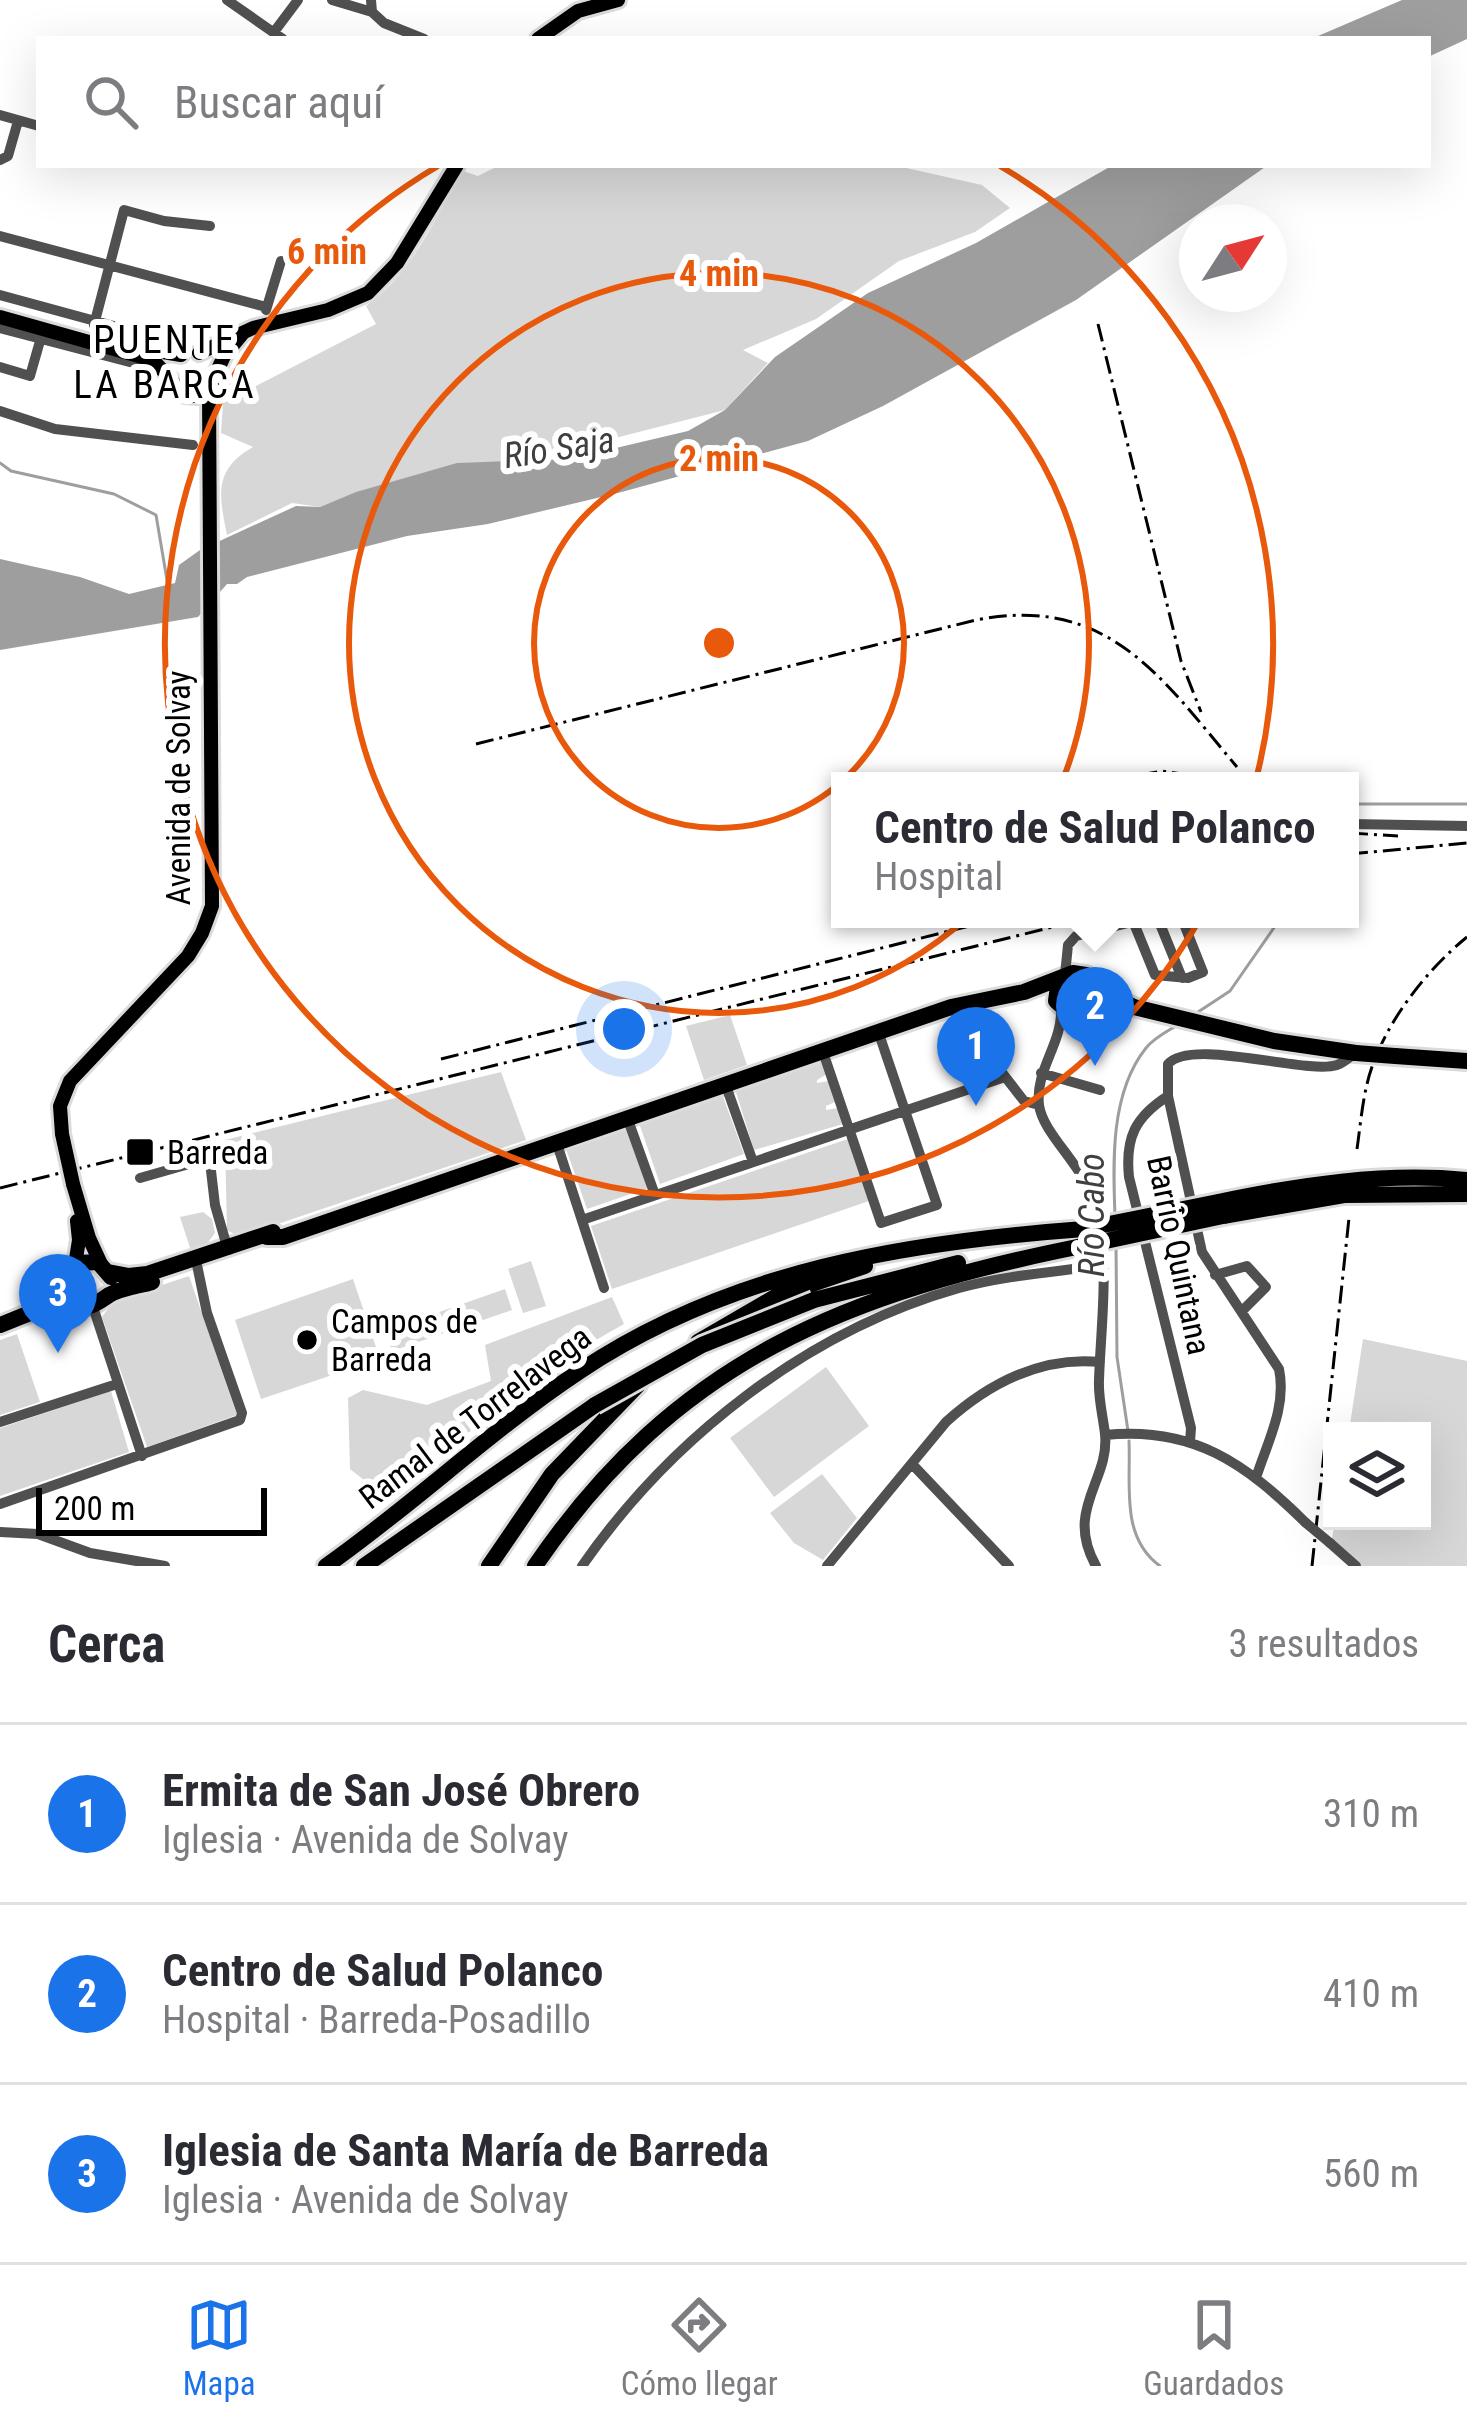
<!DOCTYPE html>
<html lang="es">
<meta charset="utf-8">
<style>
:root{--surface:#fff;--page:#f2f2f3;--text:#2b2b33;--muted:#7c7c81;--line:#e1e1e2;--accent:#1a73e8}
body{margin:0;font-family:"Roboto Condensed",sans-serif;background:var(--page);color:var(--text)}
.controls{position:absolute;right:36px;bottom:36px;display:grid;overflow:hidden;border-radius:0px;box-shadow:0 12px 48px #0002}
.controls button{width:108px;height:108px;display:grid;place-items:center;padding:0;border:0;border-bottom:3px solid var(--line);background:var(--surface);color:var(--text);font:60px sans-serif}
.compass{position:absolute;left:1179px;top:204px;width:108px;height:108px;border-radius:50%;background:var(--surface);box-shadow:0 12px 48px #0002;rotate:54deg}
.scale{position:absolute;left:36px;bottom:30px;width:231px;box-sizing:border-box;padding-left:12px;border:6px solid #000;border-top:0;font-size:33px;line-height:42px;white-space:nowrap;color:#000;-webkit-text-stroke:9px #fff;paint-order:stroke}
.you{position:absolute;left:624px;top:1029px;width:42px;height:42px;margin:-30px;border:9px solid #fff;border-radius:50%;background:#1a73e8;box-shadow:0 0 0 18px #1a73e833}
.badge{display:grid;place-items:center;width:78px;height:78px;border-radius:50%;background:var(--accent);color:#fff;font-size:39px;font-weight:700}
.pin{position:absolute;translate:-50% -99px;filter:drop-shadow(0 3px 6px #0008)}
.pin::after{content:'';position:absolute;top:63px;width:42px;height:36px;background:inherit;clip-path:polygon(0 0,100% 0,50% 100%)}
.popup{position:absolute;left:831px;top:772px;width:528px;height:156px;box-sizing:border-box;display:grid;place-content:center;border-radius:0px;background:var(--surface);filter:drop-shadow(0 3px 9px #0005);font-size:39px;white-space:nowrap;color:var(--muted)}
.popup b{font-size:45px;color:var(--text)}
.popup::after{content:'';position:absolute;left:50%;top:100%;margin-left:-24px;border:24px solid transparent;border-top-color:var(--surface)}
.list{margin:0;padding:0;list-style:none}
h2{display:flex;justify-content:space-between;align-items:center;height:156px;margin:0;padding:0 48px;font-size:51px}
h2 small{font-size:39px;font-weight:400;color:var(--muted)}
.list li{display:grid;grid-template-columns:78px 1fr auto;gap:36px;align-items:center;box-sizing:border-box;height:180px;padding:0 48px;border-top:3px solid var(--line)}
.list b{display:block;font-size:45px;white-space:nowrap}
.list p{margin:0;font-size:39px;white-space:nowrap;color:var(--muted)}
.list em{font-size:39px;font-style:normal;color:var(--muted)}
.icon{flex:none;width:66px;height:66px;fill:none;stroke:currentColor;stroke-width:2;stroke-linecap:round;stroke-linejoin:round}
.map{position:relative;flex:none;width:1467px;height:1566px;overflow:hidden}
.search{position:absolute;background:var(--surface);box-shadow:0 12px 48px #0002;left:36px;right:36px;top:36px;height:132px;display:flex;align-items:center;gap:30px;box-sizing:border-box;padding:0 42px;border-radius:0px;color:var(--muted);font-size:45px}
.sheet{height:696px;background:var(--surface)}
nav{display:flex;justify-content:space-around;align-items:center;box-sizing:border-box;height:168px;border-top:3px solid var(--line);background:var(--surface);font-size:33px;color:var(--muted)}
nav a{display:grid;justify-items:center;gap:6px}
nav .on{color:var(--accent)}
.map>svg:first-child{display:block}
</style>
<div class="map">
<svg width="1467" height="1566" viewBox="0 0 1467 1566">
<rect width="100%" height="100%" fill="#fff"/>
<path fill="#d7d7d7" d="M500,165h393l89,20 28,23 -35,24 -76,29 -83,58 -73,31 25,13 -43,47 -153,39 -31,12 -81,2 -103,29 -37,15 -28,-4 -65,32c-8,-40 -14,-65 26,-88l-32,-14 2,-30 153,-79 -10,-18c47,-33 68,-88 97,-135l15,5z
M730,1015l17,50 -43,15 -18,-54z
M822,1061l5,13 -10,6v3l12,-2 6,21 -9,4v4l12,-2 5,16 -89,26 -19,-61z
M501,1072l25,68 -287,97 -12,-7 -2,-90z
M722,1094l22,60 -84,30 -21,-61z
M627,1126l21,62 -61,21 -22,-63z
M848,1139l21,62 -257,88 -21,-63z
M203,1212l9,7 3,14 -13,17 -10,4 -12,-37z
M531,1261l15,45 -23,7 -15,-44z
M189,1276l48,139 -90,32 -45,-130 12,-16z
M353,1279l27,80 -119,40 -26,-79z
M505,1289l7,21 -120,41 -7,-20z
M612,1297l12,27c-90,48 -159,122 -246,167l-28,-22 -2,-71 15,-8 64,15 64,-24 -6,-36z
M17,1334l23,68 -40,13v-75z
M1363,1339l104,22v205h-105l-30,-27 3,-18h87v-90h-73z
M826,1367l43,59 -95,71 -44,-59z
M111,1391l18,61 -129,44v-68z
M822,1474l35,44 -34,42 -29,-17 -24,-30z"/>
<path fill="#9e9e9e" d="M1402,0h65v39l-39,18v-18h-117z
M1113,165h155l-192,135 -193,106 -75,35 -190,52 -130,31 -81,12 -160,41 -10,7h-10l-29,33 -198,33v-91l80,18 49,17 46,-11 4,-18 21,-15 96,-44 24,1 36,-15 101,-29 112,-4 119,-28 37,-21 50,-53 93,-64 108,-50z"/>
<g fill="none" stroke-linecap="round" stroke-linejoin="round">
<path stroke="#9e9e9e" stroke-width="3" d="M0,463l11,8 103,23 42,21 12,71
M1350,804h117
M1195,1014l35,-23 50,-72
M1115,1216c-2,-54 -5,-123 31,-168 8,-10 20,-16 30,-22
M1116,1244l1,113 11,74
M1129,1441c2,44 -9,96 31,125"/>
<defs>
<path id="major" d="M538,39l40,-28 40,-11
M0,317l153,43 32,35 13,1 11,-7
M145,349l36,6
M199,353l54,-25 75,-18 40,-17 29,-30 60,-98
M62,1134l-2,-28 10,-25 118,-125 14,-23 10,-27 -3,-517 15,-33 19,-23
M73,1184l16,54 12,26
M75,1265l4,-25 -2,-19"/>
<path id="highway" d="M1059,980l-3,21 15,13 42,-9 21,2 140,34 82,12
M1395,1056l72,5
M1218,1202c82,-17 165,-30 249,-22
M1223,1216l121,-21 123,-1
M267,1237h16l668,-230 73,-15 49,-19 13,2 10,14 38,18
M108,1272l21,4 18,-2 126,-42
M66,1282l6,17c17,12 22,6 37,-4 12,-7 30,-9 43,-13
M814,1300l144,-37
M0,1325l45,-18 33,-44 20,-1 13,15
M698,1342l79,-46 88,-30
M326,1566c87,-61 165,-136 254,-195 151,-101 327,-129 504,-142
M364,1566l231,-161
M489,1566l63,-92 86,-89
M535,1566c142,-208 314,-274 552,-321"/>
</defs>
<use href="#major" stroke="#dbdbdb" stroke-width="20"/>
<use href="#highway" stroke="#dbdbdb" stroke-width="22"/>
<path stroke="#505050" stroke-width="10" d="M227,0l56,39
M332,0l40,12
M371,0l1,12 12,11 40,16
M274,32l24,-32
M0,115l39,11
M0,160l8,-4 10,-35
M0,236l266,71
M0,295l176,48
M266,310l15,-49
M0,328l141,37 6,9
M101,338l-7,-13 30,-115 40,11 46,5
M0,367l30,9 12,-42
M0,411l55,18 138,16
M1350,824l117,2
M1158,919l24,59
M1133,921l22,54 33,3 15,-6 -21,-53
M1065,975l3,-30 8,-9 68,-17
M951,1007l73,94 15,4
M1061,1008c2,35 -26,61 -22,97 4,30 46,61 57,102 14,59 5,114 3,173 -1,18 4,36 6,54 5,47 -41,75 -9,132
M822,1049l59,174 56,-18 -59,-174
M1041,1073l59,17
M726,1086l27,76
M1168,1096c-33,21 -43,42 -39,81l62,251 -1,14
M628,1120l27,75
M557,1144l47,144
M208,1145l7,60 13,45
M140,1178l70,-20
M582,1220l423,-143
M1215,1275l32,-9 19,21 -24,24
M93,1307l49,149
M0,1422l117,-38
M1105,1435c88,-9 140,28 201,88
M912,1464l97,102
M1256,1478c11,-35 31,-71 23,-109l-77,-117 -34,-156v-32c24,-27 138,11 169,1 6,-2 11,-7 16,-10
M0,1504l240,-84 2,-7 -35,-100 -10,-48
M0,1532l38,2 52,19 75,13
M1330,1543l26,23
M582,1566c89,-128 225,-235 377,-278 47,-13 97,-16 145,-23
M827,1566l119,-144c43,-39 96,-66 154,-60"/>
<use href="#major" stroke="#000" stroke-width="14"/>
<use href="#highway" stroke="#000" stroke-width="16"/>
<path stroke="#000" stroke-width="3" stroke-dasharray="18 6 3 6" stroke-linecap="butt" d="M1098,324l83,337 20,51
M476,744l500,-124c132,-26 186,58 261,147
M1107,781l55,-10 66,10
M1350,833l48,3
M1350,854l117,-11
M441,1059l556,-140
M1357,1149c3,-21 5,-44 10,-65 13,-55 57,-112 100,-147
M0,1188l1085,-269
M1312,1566l37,-348"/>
<defs>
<path id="major-bridge" d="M62,1134l11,50"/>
<path id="highway-bridge" d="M1356,1053l39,3
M1084,1229l134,-27
M1087,1245l136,-29
M595,1405l107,-60 112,-45"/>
</defs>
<use href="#major-bridge" stroke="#dbdbdb" stroke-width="20" stroke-linecap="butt"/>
<use href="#highway-bridge" stroke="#dbdbdb" stroke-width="22" stroke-linecap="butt"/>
<path stroke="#505050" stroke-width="10" d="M1306,1523l24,20"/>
<use href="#major-bridge" stroke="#000" stroke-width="14"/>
<use href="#highway-bridge" stroke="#000" stroke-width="16"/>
</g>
<g fill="none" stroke="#e8590c" stroke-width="6">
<circle cx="719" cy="643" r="185"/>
<circle cx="719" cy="643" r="370"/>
<path d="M1000 166A554 554 0 1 1 438 166"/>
</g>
<g fill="#000" stroke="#fff" stroke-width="4.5">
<rect x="125" y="1137" width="30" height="30" rx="6"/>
<circle cx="307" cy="1340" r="12"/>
</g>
<g text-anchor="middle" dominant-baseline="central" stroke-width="12" stroke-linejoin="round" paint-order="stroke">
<g font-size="33" fill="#000" stroke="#fff">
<text transform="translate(178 788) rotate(-90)">Avenida de Solvay</text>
<text transform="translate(1179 1255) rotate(78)">Barrio Quintana</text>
<text transform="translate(475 1417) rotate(-37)">Ramal de Torrelavega</text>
</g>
<g font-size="33" fill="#000" stroke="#fff" text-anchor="start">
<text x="167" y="1152">Barreda</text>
<text x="331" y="1321">Campos de<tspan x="331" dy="38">Barreda</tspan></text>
</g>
<g font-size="36" font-style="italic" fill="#3f3f3f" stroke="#fff">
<text transform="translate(559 448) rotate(-9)">Río Saja</text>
<text transform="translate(1092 1215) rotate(-90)">Río Cabo</text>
</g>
<g font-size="39" letter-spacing="3" fill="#000" stroke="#fff">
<text x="165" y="340">PUENTE<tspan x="165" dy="45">LA BARCA</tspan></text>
</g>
</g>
<circle cx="719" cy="643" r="18" fill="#e8590c" stroke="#fff" stroke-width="6"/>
<g font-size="36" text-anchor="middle" font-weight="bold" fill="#e8590c" stroke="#fff" stroke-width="12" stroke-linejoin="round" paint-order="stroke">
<text x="327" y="264">6 min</text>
<text x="719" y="286">4 min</text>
<text x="719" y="471">2 min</text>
</g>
</svg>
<div class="controls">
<button><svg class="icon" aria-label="layers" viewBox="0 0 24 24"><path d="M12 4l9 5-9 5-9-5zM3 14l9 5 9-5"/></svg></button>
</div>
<svg class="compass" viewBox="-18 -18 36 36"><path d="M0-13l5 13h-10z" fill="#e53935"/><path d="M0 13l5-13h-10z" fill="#7c7c81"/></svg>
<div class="scale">200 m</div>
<div class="you"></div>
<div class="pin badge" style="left:976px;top:1106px">1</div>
<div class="pin badge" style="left:1095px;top:1066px">2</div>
<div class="popup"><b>Centro de Salud Polanco</b>Hospital</div>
<div class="pin badge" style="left:58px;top:1353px">3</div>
<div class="search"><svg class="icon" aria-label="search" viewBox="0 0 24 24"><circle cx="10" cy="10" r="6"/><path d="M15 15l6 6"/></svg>Buscar aquí</div>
</div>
<section class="sheet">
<h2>Cerca<small>3 resultados</small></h2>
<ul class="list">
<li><span class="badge">1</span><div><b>Ermita de San José Obrero</b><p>Iglesia · Avenida de Solvay</p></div><em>310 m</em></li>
<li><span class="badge">2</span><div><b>Centro de Salud Polanco</b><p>Hospital · Barreda-Posadillo</p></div><em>410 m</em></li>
<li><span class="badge">3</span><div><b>Iglesia de Santa María de Barreda</b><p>Iglesia · Avenida de Solvay</p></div><em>560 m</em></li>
</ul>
</section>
<nav>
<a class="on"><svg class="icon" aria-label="map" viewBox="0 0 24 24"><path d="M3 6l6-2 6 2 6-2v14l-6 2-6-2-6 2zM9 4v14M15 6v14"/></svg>Mapa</a>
<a><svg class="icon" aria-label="directions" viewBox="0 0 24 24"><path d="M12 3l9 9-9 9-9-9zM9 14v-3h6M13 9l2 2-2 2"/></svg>Cómo llegar</a>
<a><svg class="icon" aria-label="saved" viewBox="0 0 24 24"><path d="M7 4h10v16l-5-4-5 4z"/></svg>Guardados</a>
</nav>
